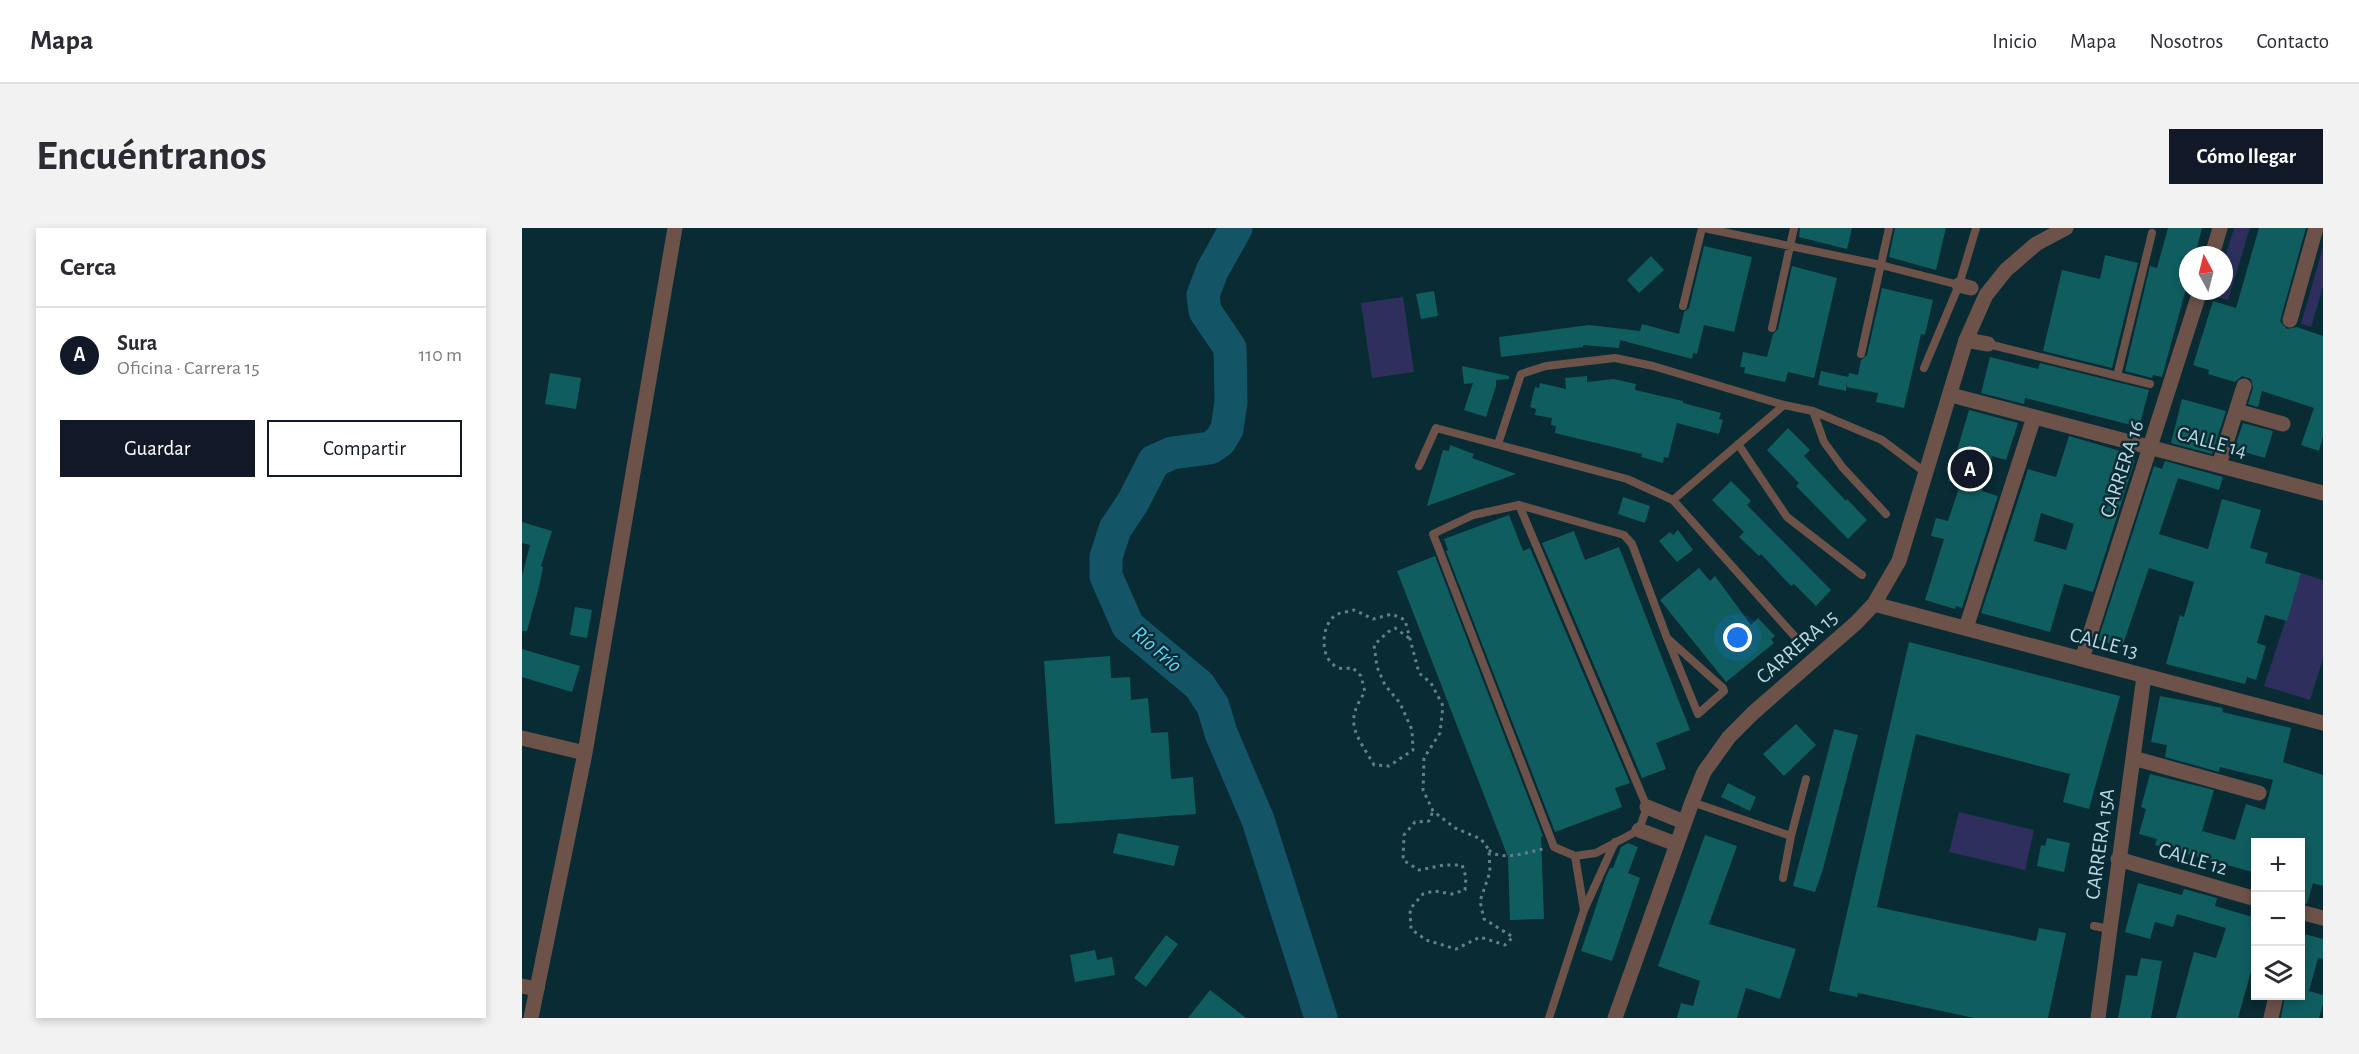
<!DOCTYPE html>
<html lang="es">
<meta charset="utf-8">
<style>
:root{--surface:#fff;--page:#f2f2f3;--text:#2b2b33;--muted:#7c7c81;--line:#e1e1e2;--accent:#111827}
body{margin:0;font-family:"Alegreya Sans",sans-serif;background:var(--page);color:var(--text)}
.controls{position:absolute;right:18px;bottom:18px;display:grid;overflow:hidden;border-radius:0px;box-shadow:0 3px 9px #0003}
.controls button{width:54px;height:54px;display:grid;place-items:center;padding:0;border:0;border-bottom:2px solid var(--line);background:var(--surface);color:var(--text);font:30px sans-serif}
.compass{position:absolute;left:1657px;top:18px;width:54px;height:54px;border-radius:50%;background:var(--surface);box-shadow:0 3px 9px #0003;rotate:353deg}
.you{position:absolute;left:1216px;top:410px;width:21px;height:21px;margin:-15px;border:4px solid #fff;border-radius:50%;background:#1a73e8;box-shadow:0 0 0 9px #1a73e833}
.badge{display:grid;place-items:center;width:39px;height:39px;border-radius:50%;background:var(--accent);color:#fff;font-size:20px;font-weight:700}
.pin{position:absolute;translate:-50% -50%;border:3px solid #fff;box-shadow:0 2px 6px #0006}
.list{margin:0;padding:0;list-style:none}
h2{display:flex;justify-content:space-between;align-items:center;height:78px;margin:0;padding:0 24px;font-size:26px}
h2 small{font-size:20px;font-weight:400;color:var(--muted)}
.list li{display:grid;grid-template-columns:39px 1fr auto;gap:18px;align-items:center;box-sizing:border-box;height:96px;padding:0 24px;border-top:2px solid var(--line)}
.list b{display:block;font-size:22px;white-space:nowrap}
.list p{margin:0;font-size:20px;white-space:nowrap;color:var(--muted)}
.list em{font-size:20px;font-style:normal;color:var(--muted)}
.actions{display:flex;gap:12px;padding:18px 24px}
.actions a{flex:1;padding:14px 0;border:2px solid var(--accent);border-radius:0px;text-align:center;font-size:21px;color:var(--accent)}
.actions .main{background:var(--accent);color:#fff}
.icon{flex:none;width:33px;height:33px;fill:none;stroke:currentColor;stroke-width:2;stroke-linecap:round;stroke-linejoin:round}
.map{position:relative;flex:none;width:1801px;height:790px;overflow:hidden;border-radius:0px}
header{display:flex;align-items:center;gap:36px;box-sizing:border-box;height:84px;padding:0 30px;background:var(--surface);border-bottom:2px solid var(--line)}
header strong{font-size:28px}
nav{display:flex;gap:33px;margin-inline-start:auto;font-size:21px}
.intro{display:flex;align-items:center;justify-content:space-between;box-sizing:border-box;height:144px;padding:0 36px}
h1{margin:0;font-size:42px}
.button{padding:15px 27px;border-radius:0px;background:var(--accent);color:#fff;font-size:21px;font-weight:700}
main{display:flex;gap:36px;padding:0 36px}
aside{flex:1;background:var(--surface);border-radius:0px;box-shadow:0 3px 9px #0003}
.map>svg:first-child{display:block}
</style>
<header>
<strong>Mapa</strong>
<nav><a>Inicio</a><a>Mapa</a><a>Nosotros</a><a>Contacto</a></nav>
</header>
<div class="intro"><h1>Encuéntranos</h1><a class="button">Cómo llegar</a></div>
<main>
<aside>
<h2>Cerca<small></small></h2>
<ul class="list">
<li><span class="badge">A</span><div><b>Sura</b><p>Oficina · Carrera 15</p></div><em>110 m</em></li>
</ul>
<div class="actions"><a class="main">Guardar</a><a>Compartir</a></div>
</aside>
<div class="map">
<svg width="1801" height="790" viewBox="0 0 1801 790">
<rect width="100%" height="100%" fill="#092b34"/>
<path fill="#2e2f5c" d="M1712,0h16l-22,72 -14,-4 1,-5h9v-30z
M1801,19v40l-12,40 -10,-3z
M881,69l11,75 -42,6 -11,-75z
M1779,345l22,7v79l-13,41 -46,-14z
M1437,584l75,18 -9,40 -76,-18z"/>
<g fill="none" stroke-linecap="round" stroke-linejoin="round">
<path stroke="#135566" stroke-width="33" d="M714,0l-24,43 -9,24 2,16 25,37 1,54 -4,27 -7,12 -10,7 -38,5 -18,8 -21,41 -18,27 -9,28v19l22,50 71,59 14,21 8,27 37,87 63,198"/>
</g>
<path fill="#105d60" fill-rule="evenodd" d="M1278,0h52l-5,21 -48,-12z
M1373,0h51l-10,42 -47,-13z
M1646,0h34l-7,27h-7v26l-26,96 -9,-2 -1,3 -27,-7 25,-105 7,2z
M1737,0h47l-26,93 7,8 10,-2 26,9v101l-4,14 -18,-6 13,-37 -52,-17 -4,16 -10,-3 5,-16 -2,-9 -9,-3 -7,6 -27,-8 1,-4 -16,-5 20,-64 23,7z
M1182,18l48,11 -18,75 -30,-7 -7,29 -4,-1 -1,6 -72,-19 -1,8 -36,-3v2l-82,10 -2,-20 90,-12 51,6 2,-7 37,10 5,-22 5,-4z
M1583,27l33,8 -26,105 -69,-17 19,-81 38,9z
M1129,28l13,14 -25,23 -12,-13z
M1270,38l45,12 -23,100 -26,-6 -3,10 -41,-9 1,-6h-5l3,-15 24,5 6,-23 5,-5z
M1360,60l51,12 -8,35 -4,-1 -17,74 -28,-6 2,-9 -32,-6 3,-14 9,2 3,-15 6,-5z
M912,63l4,25 -17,3 -5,-25z
M1468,129l48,12 2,-6 109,27 -10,37 -114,-29 -1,6 -43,-11z
M940,138l47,10v3l-13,1v6l-10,31 -22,-7 9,-27 -9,1z
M1299,143l27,6 -2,14 -28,-6z
M28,145l31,5 -5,31 -31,-5z
M1065,148v6l27,-3 22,5 -1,6 48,11v2l38,10 -2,6 4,1 -4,14 -42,-11 -9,35 -4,-1 -1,6 -22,-6 1,-3 -87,-21 1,-7 -5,-1 1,-7 -17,-3 1,-6 -6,-2 5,-20 4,1 1,-5 26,6 -1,-11z
M1660,171l44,12 -14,43 -41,-11z
M1447,182l49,13 -12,37 -14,-4 -10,35 16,5 -36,112 -6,-2 -1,3 -30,-9 19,-61 -13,-3 5,-18 12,3 7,-21 5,-16 -12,-3z
M1721,195l30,8 -8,27 -31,-9z
M1266,200l22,22 -6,6 42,45 1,-2 20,21 -19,19 -52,-53 3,-3 -32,-33z
M1547,208l65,19 -1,5h2l-42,132 -29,-8 -14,48 -69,-19 47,-144 28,8zM1519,285l33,11 -8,26 -32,-9z
M928,217l24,9 -2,4 44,16 -89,32 16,-56 6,1z
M1643,233l58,16 -4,13 -41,-12 -19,56 49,15 14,-50 39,11 -11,38 18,5 -3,10 36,10 -14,48 -22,-6 -8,28 9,3 -10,34 -9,-3 -2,7 -79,-20 14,-49 4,2 10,-35 -45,-14 -27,79 -24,-7 56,-174 8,3z
M1209,253l20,20 -4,4 84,85 -15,16 -22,-22 -3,2 -30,-32 -2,2 -20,-19 5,-5 -32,-32z
M1101,269l27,9 -5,17 -27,-9z
M987,287l14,36 7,-3 100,235 -15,5 7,19 -67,25 -109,-281 2,-1 -4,-11z
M0,294l30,9 -11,35 2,1 -4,20 -12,44h-5v-55l8,-31 -8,-2z
M1156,302l15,20 -16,12 -18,-21 11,-9 3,3z
M1052,303l11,29 34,-13 71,183 -34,13 10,26 -24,9 -100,-235z
M913,328l108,280 -2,1 3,82 -34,1 -2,-63 -111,-286z
M1177,340l11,13 5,-5 36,49 7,-7 17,18 -4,3 3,4 -48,39 -66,-82z
M53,379l17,3 -5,28 -17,-3z
M1387,414l211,54 -31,113 -26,-7 7,-28 -154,-40 -15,65 -24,108 159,34 3,-13 27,5 -18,85h-74l-116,-25 -1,4 -28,-6z
M0,421l58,17 -8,26 -50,-15z
M588,428l1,22 19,-1 1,23 17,-2 3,35 17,-1 3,47 22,-2 3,37 -141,10 -11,-163z
M1638,468l63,12 -1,4 69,16 -8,34 40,13v111l-10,-3 -6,21 -6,-1v-60h-45v30l-101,-28 2,-6 -18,-5 7,-25 -5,-2 9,-33 64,16 -12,41 33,9 11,-36 19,6 8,-30 -53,-13 -1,5 -54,-15 2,-12 -16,-3z
M1274,496l20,21 -32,31 -21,-22z
M1312,501l24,6 -35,134 -8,23 -22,-6z
M1206,555l28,14 -6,14 -29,-14z
M596,605l61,13 -5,20 -61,-13z
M1183,607l32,11 -28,78 87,25 -16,50 -34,-11 -9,30h-60l4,-15 12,3 7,-25 -42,-15z
M1525,610l23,5 -6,29 -27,-6 4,-21 4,1z
M1106,615l10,4 -10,26 12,5 -28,83 -31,-10 25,-74 4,-9h3l8,-21z
M1616,655l44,12 2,-6 33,9 -2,8 41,12v36l-18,64h-62l18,-66 22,6 10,-30 -49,-14 -4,13 -18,-5 -5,17 -25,-7z
M1779,705l22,6v20l-5,-1 -9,33 14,4v9l-4,14h-38l4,-22h16z
M644,707l12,9 -32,43 -12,-9z
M573,722l2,10 15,-3 3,18 -40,7 -5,-27z
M1619,730l21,3 -11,57h-33l8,-43 11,1z
M688,762l36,28h-58z"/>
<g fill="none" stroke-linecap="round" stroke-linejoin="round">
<path stroke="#61808a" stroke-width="3" stroke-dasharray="3 4.5" stroke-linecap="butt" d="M887,410l-14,-10 -7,4 -14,13 3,22 8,18 15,18 12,27 1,20 -24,16 -15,-1c-17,-30 -31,-41 -9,-73l-4,-16 -8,-8c-4,0 -11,1 -14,0 -20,-7 -19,-43 -3,-53 5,-3 13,-3 18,-5l19,9 19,-5 13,6 14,53 12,10 12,23 -3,27 -16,25 -1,32 10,21 22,17 26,11 8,11 1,22 -10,29 4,18 29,18 -8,8 -25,-8 -24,12 -30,-9 -15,-11 -1,-20 13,-15 11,-3 18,3 13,-4 1,-13 -4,-12h-18l-25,5 -16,-10 1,-25 11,-13 14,-1 4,-10
M967,622c12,12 39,2 54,-1"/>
<path stroke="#6c5249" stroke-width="8" d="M1182,0l177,37 78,20
M1161,78l19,-78
M1250,100l22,-100
M1466,116l162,40
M1339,126l28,-126
M1402,140l35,-83 17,-57
M1595,148l35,-143
M1291,183l11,31 19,26 43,46
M976,216l23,-70 25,-8 69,-8 38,8 131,39 29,6 69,29 44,33
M1216,216l49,73 75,58
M897,238l17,-38 191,51 46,21 124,139
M1151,272l111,-95
M997,277l128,302 -8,23 -43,23 -21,3
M1170,574l99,34 15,-57
M1261,650l8,-42
M1062,682l-9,-54 -21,-9 -121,-313 40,-19 46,-10 105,30 8,9 35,94 31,76 26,-23 -1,-3 -56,-50
M1572,698l16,3
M1027,790l35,-108 31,-68"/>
<path stroke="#6c5249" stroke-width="15" d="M1690,27l8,-27
M1437,57l12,3
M1768,92l26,-92
M1444,112l22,4
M1429,167l372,98
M1715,183l46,13
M1697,237l25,-79
M1352,376l449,119
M1444,400l68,-211
M1560,431l118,-368
M1611,530l126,35
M1125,579l37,15
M1117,602l37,14
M1596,631l138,40
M1778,684l23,6
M0,758l15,3
M1576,790l46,-342
M1749,790l5,-22"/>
<path stroke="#6c5249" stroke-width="15" d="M0,510l63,15
M9,790l54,-265 90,-525
M1093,790l77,-216 12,-30 25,-35 24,-24 103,-90 18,-19 25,-43 67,-221 20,-45 20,-25 30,-26 30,-16"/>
</g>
<g text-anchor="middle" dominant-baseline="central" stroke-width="5" stroke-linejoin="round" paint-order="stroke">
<g font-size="21" fill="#bad7e1" stroke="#092b34">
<text transform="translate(1690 214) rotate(15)">CALLE 14</text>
<text transform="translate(1600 241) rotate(-72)">CARRERA 16</text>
<text transform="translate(1582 415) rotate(15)">CALLE 13</text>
<text transform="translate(1275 419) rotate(-41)">CARRERA 15</text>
<text transform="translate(1578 616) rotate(-82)">CARRERA 15A</text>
<text transform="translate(1671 631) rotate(16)">CALLE 12</text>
</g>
<g font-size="22" font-style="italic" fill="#60d7f9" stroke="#092b34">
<text transform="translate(635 421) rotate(41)">Río Frío</text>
</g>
</g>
</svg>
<div class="controls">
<button>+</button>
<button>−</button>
<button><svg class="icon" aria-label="layers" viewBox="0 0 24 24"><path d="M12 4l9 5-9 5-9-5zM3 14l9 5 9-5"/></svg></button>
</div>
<svg class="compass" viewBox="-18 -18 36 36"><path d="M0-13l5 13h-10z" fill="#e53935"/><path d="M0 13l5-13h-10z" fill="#7c7c81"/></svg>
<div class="you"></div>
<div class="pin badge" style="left:1448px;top:241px">A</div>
</div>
</main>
